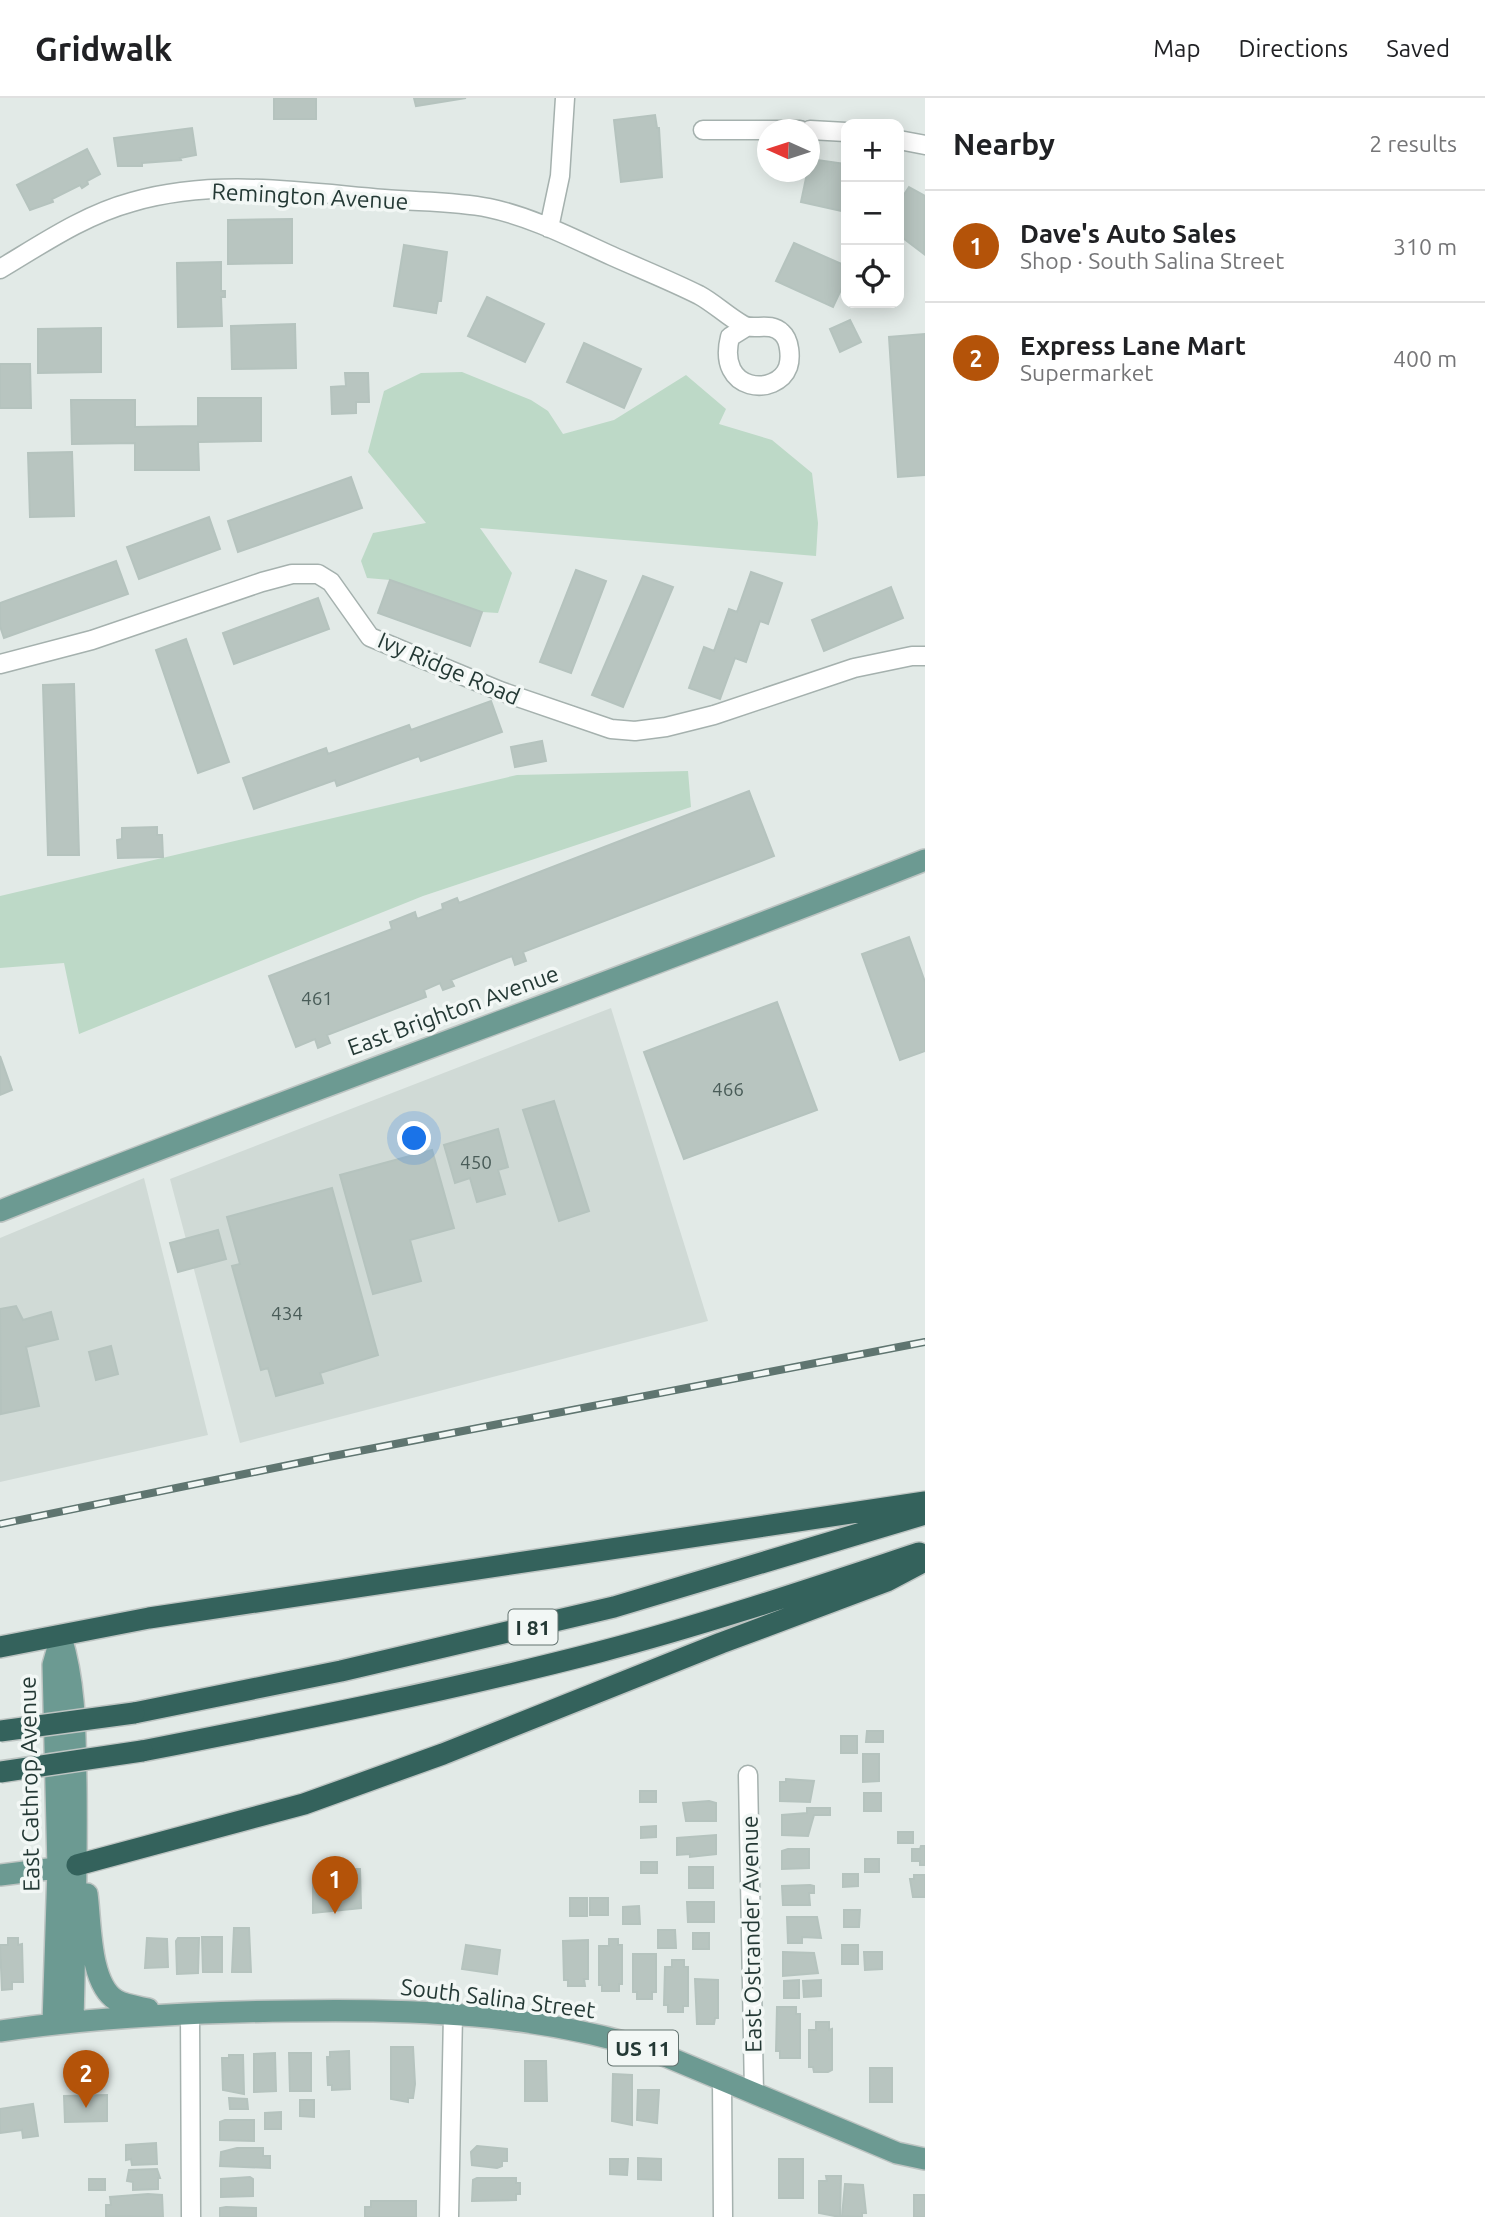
<!DOCTYPE html>
<meta charset="utf-8">
<style>
:root{--surface:#fff;--page:#f6f6f6;--text:#202124;--muted:#757577;--line:#e0e0e0;--accent:#b45309}
body{margin:0;font-family:Ubuntu,sans-serif;background:var(--page);color:var(--text)}
.controls{position:absolute;right:21px;top:21px;display:grid;overflow:hidden;border-radius:14px;box-shadow:0 4px 18px #0003}
.controls button{width:63px;height:63px;display:grid;place-items:center;padding:0;border:0;border-bottom:2px solid var(--line);background:var(--surface);color:var(--text);font:35px sans-serif}
.compass{position:absolute;left:757px;top:21px;width:63px;height:63px;border-radius:50%;background:var(--surface);box-shadow:0 4px 18px #0003;rotate:273deg}
.you{position:absolute;left:415px;top:1041px;width:24px;height:24px;margin:-18px;border:5px solid #fff;border-radius:50%;background:#1a73e8;box-shadow:0 0 0 10px #1a73e833}
.badge{display:grid;place-items:center;width:46px;height:46px;border-radius:50%;background:var(--accent);color:#fff;font-size:23px;font-weight:700}
.pin{position:absolute;translate:-50% -58px;filter:drop-shadow(0 2px 4px #0008)}
.pin::after{content:'';position:absolute;top:37px;width:24px;height:21px;background:inherit;clip-path:polygon(0 0,100% 0,50% 100%)}
.list{margin:0;padding:0;list-style:none}
h2{display:flex;justify-content:space-between;align-items:center;height:91px;margin:0;padding:0 28px;font-size:30px}
h2 small{font-size:23px;font-weight:400;color:var(--muted)}
.list li{display:grid;grid-template-columns:46px 1fr auto;gap:21px;align-items:center;box-sizing:border-box;height:112px;padding:0 28px;border-top:2px solid var(--line)}
.list b{display:block;font-size:26px;white-space:nowrap}
.list p{margin:0;font-size:23px;white-space:nowrap;color:var(--muted)}
.list em{font-size:23px;font-style:normal;color:var(--muted)}
.icon{flex:none;width:38px;height:38px;fill:none;stroke:currentColor;stroke-width:2;stroke-linecap:round;stroke-linejoin:round}
.map{position:relative;flex:none;width:925px;height:2119px;overflow:hidden}
header{display:flex;align-items:center;gap:42px;box-sizing:border-box;height:98px;padding:0 35px;background:var(--surface);border-bottom:2px solid var(--line)}
header strong{font-size:33px}
nav{display:flex;gap:38px;margin-inline-start:auto;font-size:24px}
main{display:flex}
aside{flex:1;background:var(--surface)}
.map>svg:first-child{display:block}
</style>
<header>
<strong>Gridwalk</strong>
<nav><a>Map</a><a>Directions</a><a>Saved</a></nav>
</header>
<main>
<div class="map">
<svg width="925" height="2119" viewBox="0 0 925 2119">
<rect width="100%" height="100%" fill="#e2eae7"/>
<path fill="#d0dad6" d="M611,910l97,313 -468,122 -70,-264z
M144,1080l64,257 -208,47v-244z"/>
<path fill="#bdd9c7" d="M462,274l69,28 17,11 15,23 51,-14 72,-45 40,34 -7,15 53,16 40,33 6,50 -2,33 -336,-28 32,45 -14,40 -16,-1 -92,-32 -23,-2 -6,-17 12,-28 53,-10 -58,-71 16,-61 37,-18z
M688,673l3,36 -268,89 -344,138 -15,-71 -64,5v-72l517,-121z"/>
<path fill="#b8c5c0" stroke="#b5c3be" stroke-width="2" d="M274,0h42v21h-42z
M414,0h52l-50,8z
M655,17l2,13h2l3,49 -41,5 -7,-62z
M192,30l4,27 -16,3 1,2 -39,3v3h-24l-4,-28z
M87,51l13,25 -13,7 1,3 -6,4 -2,-3 -28,14 1,3 -23,8 -13,-25z
M810,61l36,5v48l-45,-10z
M909,89l16,9 -1,58 -25,-19v-33z
M292,121v44l-64,1v-44z
M794,145l52,23v13l-13,28 -57,-26z
M404,147l43,7 -6,49h-3l-2,12 -42,-7z
M221,164v29h4v6h-4l1,29 -44,1 -1,-64z
M487,199l57,27 -19,38 -57,-26z
M850,222l11,22 -21,10 -10,-23z
M295,226l1,44 -64,1 -1,-43z
M101,230v44l-63,1v-44z
M925,236v141l-27,2 -9,-140z
M584,245l57,26 -17,39 -57,-26z
M0,266h30l1,44h-31z
M345,275h23l1,29h-13v11l-24,1 -1,-27 15,-1z
M198,300h63v43l-63,1 1,28h-64v-27l-63,1 -1,-44h64v27l63,-1z
M72,354l2,64 -44,1 -2,-64z
M351,379l11,31 -124,44 -10,-31z
M209,419l11,32 -81,30 -12,-32z
M116,463l12,33 -124,44 -4,-12v-23z
M576,472l30,11 -35,92 -31,-11z
M751,474l31,11 -14,41 -8,-3 -14,41 -11,-4 -15,41 -31,-11 15,-41 10,4 15,-42 8,3z
M643,478l30,11 -50,120 -31,-12z
M390,482l92,32 -12,34 -92,-33z
M891,489l12,31 -79,33 -12,-31z
M318,500l11,31 -95,35 -11,-31z
M186,541l43,123 -31,11 -42,-123z
M74,586l5,171h-31l-5,-170z
M491,603l11,31 -81,29 -2,-5 -82,30 -2,-6 -81,29 -11,-31 83,-30 2,6 81,-29 2,5z
M542,643l4,20 -31,6 -4,-20z
M749,693l25,65 -251,96 3,9 -11,4 -3,-9 -61,24 3,6 -11,4 -3,-7 -16,7 2,7 -99,38 3,8 -12,5 -3,-9 -19,8 -27,-71 123,-47 -2,-7 25,-10 2,7 26,-10 -1,-5 15,-6 2,5z
M157,729v8h5l1,22 -45,1 -1,-18 5,-1v-11z
M909,839l16,45v69l-25,9 -38,-106z
M777,904l40,108 -133,49 -40,-107z
M0,958l12,34 -12,5z
M554,1003l35,110 -30,10 -36,-111z
M498,1031l10,38 -10,3 7,24 -28,8 -7,-24 -15,5 -11,-38z
M432,1052l22,78 -44,12 11,41 -48,13 -33,-119z
M332,1090l46,167 -58,18 3,10 -47,13 -8,-28 -7,2 -29,-104 8,-2 -13,-47z
M218,1132l8,29 -48,13 -8,-29z
M16,1208l7,14 28,-8 7,27 -32,8 13,59 -38,8 -1,-105z
M111,1248l7,28 -22,6 -7,-28z
M867,1633h16v11h-17z
M841,1638h16v17h-16z
M863,1656h16v27l-16,1z
M786,1681l28,2 -4,21 -30,-1v-19h6z
M640,1693h16v11h-16z
M864,1695h17v18h-17z
M709,1703l7,2v18h-30l-3,-18z
M807,1710h23v7h-16l-6,21 -26,-1v-20l25,-2z
M656,1728v11l-15,1v-11z
M898,1734h15v11h-15z
M716,1737v19l-26,3v-3l-13,1v-17z
M921,1748h4v19h-5v-4h-8v-12h8z
M788,1751h21v19l-27,1v-18z
M865,1761h14v13h-14z
M641,1764h16v11h-16z
M689,1769h24v21h-24z
M331,1771h29l1,39 -48,5v-33h18z
M843,1776h15v12l-15,1z
M914,1777h11v22h-12l-3,-18h4z
M810,1787l4,1v7h-5l1,12h-27l-1,-19z
M570,1800h17v18h-17z
M590,1800h18v17h-18z
M687,1804h27v20h-26z
M639,1808l1,18h-17v-17z
M844,1812h16l-1,17h-15z
M787,1819h30l4,21 -19,-1v6h-14z
M234,1830h15l2,44h-19z
M658,1832h17l1,18h-18z
M693,1835h16v16h-16z
M202,1839h20v35h-19z
M8,1840h10v7l4,-1 1,38h-11v7l-10,1 -2,-45h8z
M147,1840l20,1 1,28 -23,1z
M178,1840h21l-1,35 -21,1 -1,-33z
M609,1841h9v6h4v39h-3v7h-17v-6h-3v-39h10z
M588,1842v39h-4l1,7h-17v-6h-4l-1,-39z
M466,1847l34,5 -3,24 -35,-5z
M842,1847h16v19h-16z
M783,1854l31,1 4,20 -35,3z
M864,1854h18v17l-17,1z
M633,1856h23v38h-4v7h-15v-7h-4z
M672,1862h12v7h4v39h-5v6h-15v-7h-4l1,-38h7z
M695,1881l23,1v38h-3l-1,6h-17z
M799,1882v18h-15v-17z
M821,1882v16l-17,1 -1,-16z
M777,1909h19v7h4v44h-20v-7h-4z
M816,1924h13v8l3,-1v41l-4,2h-14l-1,-5h-4v-37h7z
M391,1949h22l2,37 -2,14h-5v4l-17,-3z
M349,1953l1,38 -18,1v-5h-4l-1,-28h3v-5z
M275,1955l1,38 -22,1v-38z
M289,1955h22v38h-21z
M229,1957h14l1,39 -21,-4 -1,-32h7z
M525,1963h21l1,40h-22z
M870,1970h22v34h-22z
M613,1976l19,1v50l-20,-4z
M638,1992h21l-2,33 -20,-3z
M107,1997v26l-42,1 -1,-26z
M229,2000l18,1 1,10h-18z
M300,2002h14v17l-14,-1z
M33,2006l5,32 -15,2 -1,-8 -22,3v-24z
M281,2014v17h-16v-16z
M225,2022h29v21l-34,-1v-18z
M156,2045l1,21 -25,1 -1,-6 -5,1v-15z
M477,2048l30,3v12h-5v5l-5,2 -25,-3 -1,-13z
M237,2050h26v8h7v12l-50,-2 1,-14z
M638,2060l23,1v21l-23,-1z
M610,2061h18l-1,16 -17,-1z
M779,2061h24v39h-24z
M157,2071l3,9h-2v11l-25,1v-8l-6,-1 2,-11z
M826,2078h15l-1,41 -21,-4v-32h8z
M250,2079l3,2v17l-32,1v-18z
M477,2080h39v5h4v11h-4v6l-44,1 1,-21z
M89,2081h16v11h-16z
M845,2086l18,1 3,28h-4v4l-20,-1z
M148,2096l14,1 1,22 -57,-1v-11h5l-1,-8z
M914,2097h11v22h-11z
M371,2103h45v16h-51v-10h6z
M226,2109l30,1v9h-36v-9z"/>
<g fill="none" stroke-linecap="round" stroke-linejoin="round">
<defs>
<path id="minor" d="M703,32h97
M810,32l36,2
M899,42l26,5
M549,130l11,-52 5,-78
M0,171c42,-25 84,-54 132,-67 82,-24 168,-10 252,-3 34,3 71,2 105,9 43,9 83,30 123,48 29,13 59,25 87,39 15,8 28,21 44,30 11,6 27,-4 39,8 8,7 9,25 6,34 -11,30 -72,26 -58,-30l16,-10
M0,566l92,-24 170,-58 30,-8h26l13,8 39,55 130,54 111,38 24,2 31,-4 48,-12 140,-47 58,-12h13
M748,1677l6,318
M190,1915l1,204
M722,1982l1,137
M449,2119l4,-203"/>
<path id="primary" d="M0,1113c307,-121 618,-230 925,-351
M61,1539c15,49 14,97 15,148 1,79 -1,157 -3,236
M0,1777l72,-9
M87,1796c4,28 2,89 29,106 8,5 23,7 32,9
M53,1925l5,-155 -5,-203 8,-28
M0,1933c98,-14 194,-19 292,-20 120,-2 244,2 359,39l246,103 28,6"/>
<path id="motorway" d="M0,1549l149,-29 776,-116
M134,1615l207,-42 273,-64 311,-93
M142,1653c153,-30 306,-60 457,-99 108,-28 214,-64 320,-99
M77,1767l227,-61 139,-50 278,-111 166,-62 38,-20"/>
</defs>
<use href="#minor" stroke="#a5b1ae" stroke-width="21"/>
<use href="#primary" stroke="#bdc4c2" stroke-width="24"/>
<use href="#motorway" stroke="#bdc4c2" stroke-width="24"/>
<use href="#minor" stroke="#fff" stroke-width="18"/>
<use href="#primary" stroke="#6c9a92" stroke-width="21"/>
<use href="#motorway" stroke="#34625c" stroke-width="21"/>
<defs>
<path id="rail" d="M0,1426l328,-67 597,-115"/>
</defs>
<use href="#rail" stroke="#5f7570" stroke-width="8"/>
<use href="#rail" stroke="#f2f7f5" stroke-width="5" stroke-dasharray="16" stroke-linecap="butt"/>
<defs>
<path id="motorway-bridge" d="M0,1633l134,-18
M0,1674l142,-21"/>
</defs>
<use href="#motorway-bridge" stroke="#bdc4c2" stroke-width="24" stroke-linecap="butt"/>
<use href="#motorway-bridge" stroke="#34625c" stroke-width="21"/>
</g>
<g text-anchor="middle" dominant-baseline="central" stroke-width="7" stroke-linejoin="round" paint-order="stroke">
<g font-size="19" fill="#495c58">
<text x="317" y="900">461</text>
<text x="728" y="991">466</text>
<text x="476" y="1064">450</text>
<text x="287" y="1215">434</text>
</g>
<g fill="#f2f7f5" stroke="#62726f" stroke-width="2">
<rect x="508.5" y="1511.5" width="49" height="35" rx="5"/>
<rect x="608" y="1932.5" width="70" height="35" rx="5"/>
</g>
<g font-size="21" font-weight="bold" fill="#243935">
<text x="533" y="1529">I 81</text>
<text x="643" y="1950">US 11</text>
</g>
<g font-size="23" fill="#243935" stroke="#f2f7f5">
<text transform="translate(310 98) rotate(3)">Remington Avenue</text>
<text transform="translate(449 570) rotate(23)">Ivy Ridge Road</text>
<text transform="translate(453 912) rotate(-20)">East Brighton Avenue</text>
<text transform="translate(29 1686) rotate(-91)">East Cathrop Avenue</text>
<text transform="translate(751 1836) rotate(-91)">East Ostrander Avenue</text>
<text transform="translate(498 1900) rotate(7)">South Salina Street</text>
</g>
</g>
</svg>
<div class="controls">
<button>+</button>
<button>−</button>
<button><svg class="icon" aria-label="locate" viewBox="0 0 24 24"><circle cx="12" cy="12" r="6"/><path d="M12 2v4M12 18v4M2 12h4M18 12h4"/></svg></button>
</div>
<svg class="compass" viewBox="-18 -18 36 36"><path d="M0-13l5 13h-10z" fill="#e53935"/><path d="M0 13l5-13h-10z" fill="#757577"/></svg>
<div class="you"></div>
<div class="pin badge" style="left:335px;top:1816px">1</div>
<div class="pin badge" style="left:86px;top:2010px">2</div>
</div>
<aside>
<h2>Nearby<small>2 results</small></h2>
<ul class="list">
<li><span class="badge">1</span><div><b>Dave's Auto Sales</b><p>Shop · South Salina Street</p></div><em>310 m</em></li>
<li><span class="badge">2</span><div><b>Express Lane Mart</b><p>Supermarket</p></div><em>400 m</em></li>
</ul>
</aside>
</main>
